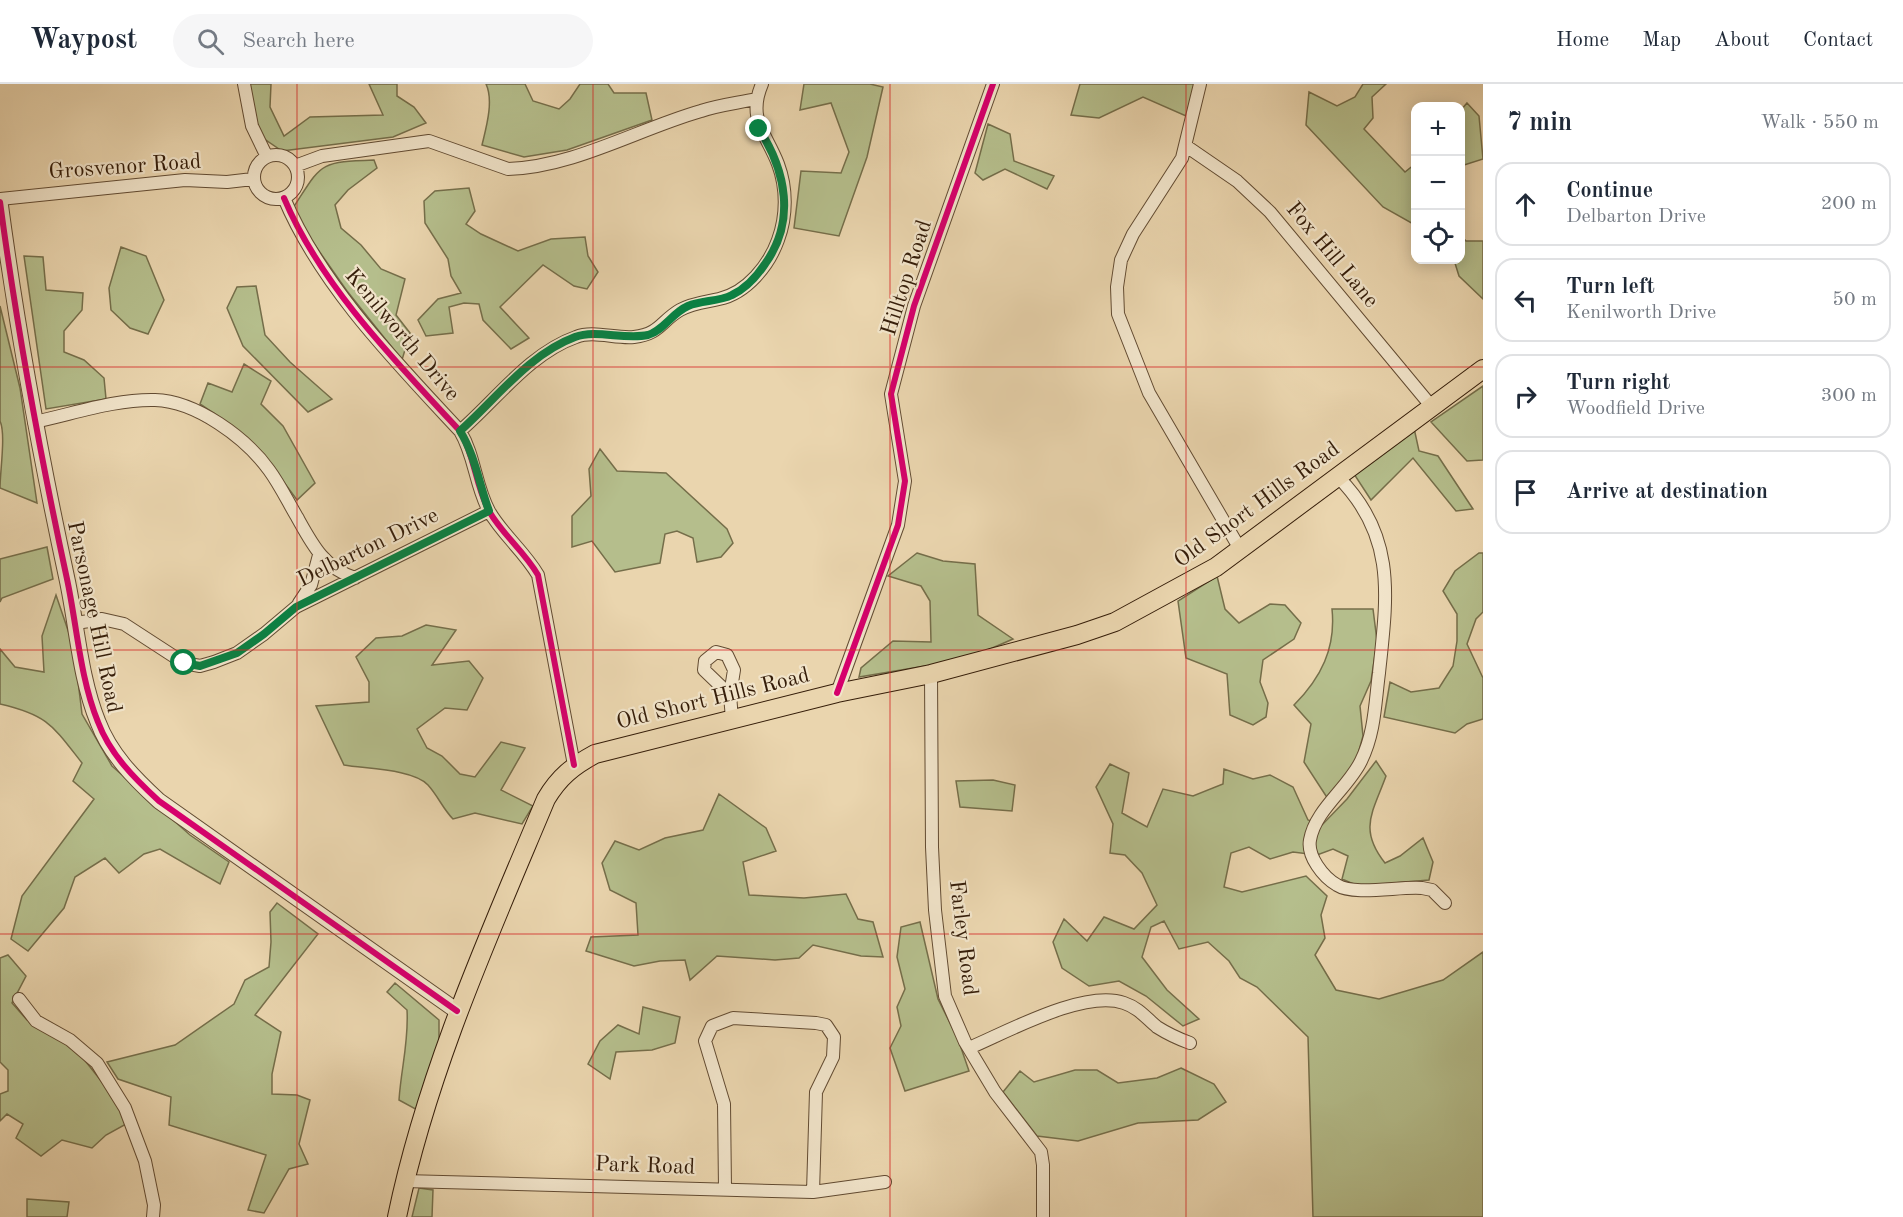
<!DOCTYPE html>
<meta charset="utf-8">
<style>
:root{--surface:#fff;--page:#f6f6f7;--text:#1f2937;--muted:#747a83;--line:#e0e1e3}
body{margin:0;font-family:"Old Standard TT",serif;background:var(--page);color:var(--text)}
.controls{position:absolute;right:18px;top:18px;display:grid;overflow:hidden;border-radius:12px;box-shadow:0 3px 15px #0003}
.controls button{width:54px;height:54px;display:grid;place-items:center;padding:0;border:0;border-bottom:2px solid var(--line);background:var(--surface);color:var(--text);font:30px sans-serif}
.stop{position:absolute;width:18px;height:18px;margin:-14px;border:4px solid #0b8043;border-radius:50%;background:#fff}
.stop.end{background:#0b8043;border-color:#fff;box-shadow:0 2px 6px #0008}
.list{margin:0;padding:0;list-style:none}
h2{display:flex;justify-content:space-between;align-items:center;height:78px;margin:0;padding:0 24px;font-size:26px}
h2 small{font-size:20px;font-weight:400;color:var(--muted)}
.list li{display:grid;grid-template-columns:39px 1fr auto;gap:18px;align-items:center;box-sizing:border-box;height:84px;margin:0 12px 12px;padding:0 12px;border:2px solid var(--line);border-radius:18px}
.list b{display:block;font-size:22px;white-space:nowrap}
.list p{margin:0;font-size:20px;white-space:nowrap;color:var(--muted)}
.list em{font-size:20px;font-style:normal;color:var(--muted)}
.icon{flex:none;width:33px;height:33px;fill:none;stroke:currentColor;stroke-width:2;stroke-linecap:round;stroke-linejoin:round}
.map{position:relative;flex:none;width:1483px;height:1133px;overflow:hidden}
header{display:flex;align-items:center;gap:36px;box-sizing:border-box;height:84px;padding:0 30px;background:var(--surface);border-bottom:2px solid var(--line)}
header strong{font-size:28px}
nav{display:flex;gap:33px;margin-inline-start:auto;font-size:21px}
.search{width:420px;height:54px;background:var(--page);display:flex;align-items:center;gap:15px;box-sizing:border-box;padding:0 21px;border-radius:33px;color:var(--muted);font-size:22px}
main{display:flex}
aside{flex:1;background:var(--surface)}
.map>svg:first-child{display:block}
</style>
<header>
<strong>Waypost</strong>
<div class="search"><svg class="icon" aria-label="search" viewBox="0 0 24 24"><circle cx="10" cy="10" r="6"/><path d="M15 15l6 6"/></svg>Search here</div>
<nav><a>Home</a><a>Map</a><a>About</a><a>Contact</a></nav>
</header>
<main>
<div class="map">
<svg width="1483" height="1133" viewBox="0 0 1483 1133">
<rect width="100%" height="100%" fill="#ead5ae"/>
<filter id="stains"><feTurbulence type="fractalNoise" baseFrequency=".00333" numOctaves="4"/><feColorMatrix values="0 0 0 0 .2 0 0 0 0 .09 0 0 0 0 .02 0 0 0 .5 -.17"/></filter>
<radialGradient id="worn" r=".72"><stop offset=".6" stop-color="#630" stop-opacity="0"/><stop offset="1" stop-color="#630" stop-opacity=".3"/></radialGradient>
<path fill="#b5be8c" stroke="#756e4a" stroke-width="1.5" d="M249,0h22l-1,23 14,29 26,-19 73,-2 -14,-31h28v12l17,11 12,16 -33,14 -111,14 -22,-15z
M486,0h39l8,17 26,8 11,-10 10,-15h28l6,9h32l6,27 -85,30 -43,7 -42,-12c4,-17 12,-44 4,-61z
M804,0h66l13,3 -16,70 -28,79 -45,-8 7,-57 40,2 8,-21 -18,-49 -31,7z
M1080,0h115l-9,32 -43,-19 -44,21 -28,-3z
M1363,0h23l-14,13 1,21 -9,11 41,43 10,-8v61l-32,-18 -77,-82 3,-33 28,14 18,-9z
M1467,19l12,13 4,43 -22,7v-56z
M988,40l22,10 4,27 40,15 -7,13 -42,-20 -22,11 -8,-7z
M374,76l3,8 -29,22 -13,15 6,23 20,17 20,24 24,10 -9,36 14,18 -8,27 -55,-69 -56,-80c31,-47 25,-49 83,-51z
M469,104l6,23 -9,13 15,10 37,17 33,-12 34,-2 3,19 10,16 -11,17 -13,-3 -31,-21 -43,42 29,31 -18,11 -28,-29 -4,-16 -15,-1 -15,4 4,26 -27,3 -8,-16 20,-21 23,-6 -10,-17 -3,-17 -23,-36 -1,-22 11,-10z
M1461,152l5,5h17v58l-24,-23 -5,-16h6z
M121,163l25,9 18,44 -16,34 -18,-6 -19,-18 -2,-22z
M24,172l19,1 3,33 37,3 -1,17 -18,21v21l20,8 20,18 2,21 -60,10z
M256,202l9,49 25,27 42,37 -24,13 -65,-66 -16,-38 10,-21z
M0,222l20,82 17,115 -37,-15c0,-16 6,-55 0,-67z
M244,280l27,17 -10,23 22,22 32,57 -18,17c-30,-42 -53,-68 -97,-96l8,-21 24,9z
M1483,302v74l-16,1 -36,-39z
M1414,344l5,23 19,5 35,53 -17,2 -43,-53 -42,42 -17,-26z
M600,365l17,22 49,2 61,56 6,14 -12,14 -24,5 -4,-24 -16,-7 -12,3 -5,29 -45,9 -23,-31 -20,6v-31l19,-20 -2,-27z
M47,463l6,32 -51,19 -2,4v-43z
M917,469l26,8 32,3 3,51 35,24 -46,20 -108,18 2,-9 32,-27 38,1 -1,-41 -9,-15 -33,-10z
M1479,469h4v59l-7,7 -9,25 16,34v41l-16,5 -12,9 -71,-16 6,-35 21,10 28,-4 14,-22 4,-25v-27l-14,-23 12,-20z
M1217,492l8,33 14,14 31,-19 15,1 16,18 -7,16 -31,21 -3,22 8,21 -2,14 -13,8 -23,-10 -3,-41 -41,-16 -8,-57z
M56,511l18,53 8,66 30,52 78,69 39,27 -9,22 -60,-35 -16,5 -25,19 -14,-15 -30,19 -11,31 -36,43 -17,-12 11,-43 72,-97 -21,-18 9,-18c-29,-37 -34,-48 -82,-59v-55l15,18 29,5 -2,-36z
M1332,525h41l4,32 -6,40 -11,25 3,30 -10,36 -25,27 -24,-37 7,-38 -17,-19c27,-27 42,-57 38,-96z
M426,541l30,5 -24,35 37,-4 14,17 -16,32 -22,-2 -28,21 10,19 15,8 18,18 15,3 26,-35 24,6 -24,42 32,16 -11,18 -47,-11 -22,6c-10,-10 -15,-23 -25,-34 -15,-16 -62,-16 -84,-20l-28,-59 53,-4v-20l-13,-25 20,-19 26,-2z
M1376,677l10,15c-13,36 -28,53 -1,87l15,-7 23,-18 10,24 -4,18 -71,6 -16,-7 6,-23 -15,-7 -16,6 -24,-3 -23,7 -21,-12 -18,6 -7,34 18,5 64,-16 21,20 -6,19 4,23 -10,17 21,35 43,9 64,-19 40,-28v265h-170l-5,-180 -51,-50 -17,-9 -11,-17 -21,-19 -29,7 -15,-28 -13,6 -9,30 25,33 32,29 -16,7 -37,-30 -27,-15 -30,5 -27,-18 -9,-26 11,-23 23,22 17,-24 30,12 23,-24 -15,-32 -17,-18 -15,-2 3,-29 -17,-37 14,-23 19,9 -7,40 25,14 16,-38 30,7 30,-12 1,-15 29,10 17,-4 23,12 15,33 14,5 25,-26z
M993,696l22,5 -3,26 -52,-4 -4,-26z
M719,710l47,34 10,23 -33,11 6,33 55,3 42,-4 12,25 15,3 10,35 -22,-1 -48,-11 -14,13 -24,2 -58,-4 -27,24 -5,-20 -25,1 -26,5 -48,-15 5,-14 47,-2 -2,-32 -26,-13 -8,-27 13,-22 24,9 26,-12 38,-8z
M277,819l41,31 -63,81 26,17 -9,42v20l25,1 13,5 -11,44 9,20 -19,5 -25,44 -16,-3 18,-55 -97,-30 2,-28 -53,-18 -11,-17 68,-17 59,-41 11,-24 24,-13 2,-25 -1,-30z
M920,838l18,77 20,40 11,32 -64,20 -15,-43 11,-22 -4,-19 8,-18 -8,-32 4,-30z
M8,871l18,21 -14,27 15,17 44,23 35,44 22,36 -22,12 -14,13 -30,-8 -21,16 -25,-18 7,-14 -16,-10 -7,7v-27l8,-3v-21l-8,-8v-104z
M395,899l44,37v24l-20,67 -20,-11c2,-31 10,-59 8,-90l-20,-18z
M643,923l37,10 -5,26 -23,7 -36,2 -6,27 -22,-15 12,-23 18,-16 21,9z
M1181,984l33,16 12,18 -28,18 -60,3 -60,18 -41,-5 -34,-44 17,-21 14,11 41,-12h22l21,13 39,-5z
M419,1104l14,2 -1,27h-20z
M27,1115l42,3 -2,15h-40z"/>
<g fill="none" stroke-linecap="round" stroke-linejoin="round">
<defs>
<path id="minor" d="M244,0l8,42 15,31
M1200,0l-18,74 -49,76 -12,26 -4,27 1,27 31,79 91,156
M1186,62l51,35 33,31 162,195
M254 93a22 22 0 1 1 44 0a22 22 0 1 1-44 0Z
M295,82l27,-10 107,-15 79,28c66,-2 130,-40 193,-58 18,-6 37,-8 55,-12
M284,114c37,88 112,164 176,233 15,25 15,54 29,80 13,23 35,40 49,64l36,190
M0,115l185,-19 42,2 26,-3
M34,338c39,-8 81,-23 121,-22 41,1 91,38 114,70 11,15 19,32 28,47 15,27 27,51 58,61
M460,347c36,-31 70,-78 116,-94 17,-7 40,2 58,0 26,-3 27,-16 46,-27 12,-7 26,-8 39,-11 28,-6 50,-34 59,-59 9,-24 9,-52 0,-76 -12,-31 -31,-45 -16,-80
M1338,393c59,59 49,120 41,196 -4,30 -4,60 -18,88 -13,27 -46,49 -51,79 -3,16 13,37 27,45 17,11 63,1 85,3l10,2 13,13
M299,519l12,-18 8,-30
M76,539l26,-4 22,5 60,39 16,3 14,-4 23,-9 27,-19 32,-27 193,-96
M931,590l1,173 3,63 10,86 20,46 30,50 46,60 2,13v52
M837,609l61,-168 7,-44 -14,-87 23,-88 79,-222
M730,611l-26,-25 1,-9 11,-9 11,3 7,15 -4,25 2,24
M19,915l17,22 34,19 27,23 28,45 20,53 9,44 -1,12
M969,964c38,-16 115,-59 155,-45 15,5 22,15 33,24 11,7 22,12 33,16
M404,1097l409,11 72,-10
M725,1105l-1,-85 -19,-63 7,-15 21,-8 83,5 10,2 8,12 -1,20 -17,35 -3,100"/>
<path id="tertiary" d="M0,118c17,127 40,252 67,377 10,47 13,99 31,143 12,32 36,56 61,79l298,210"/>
<path id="primary" d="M397,1133c30,-145 92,-282 149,-418 13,-22 27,-33 49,-45l242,-61 94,-19 146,-39 38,-13 101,-55 267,-198"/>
</defs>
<use href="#minor" stroke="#624b32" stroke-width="14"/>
<use href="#tertiary" stroke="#624b32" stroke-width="17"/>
<use href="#primary" stroke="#351d09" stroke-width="20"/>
<use href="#minor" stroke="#f1e4ca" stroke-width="12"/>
<use href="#tertiary" stroke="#f1e4ca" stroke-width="15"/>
<use href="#primary" stroke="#ead5ae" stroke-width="18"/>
<defs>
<path id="cycleway" d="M284,114c37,88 112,164 176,233 15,25 15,54 29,80 13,23 35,40 49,64l36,190
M0,118c17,127 40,252 67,377 10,47 13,99 31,143 12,32 36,56 61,79l298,210
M837,609l61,-168 7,-44 -14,-87 23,-88 79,-222"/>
</defs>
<use href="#cycleway" stroke="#f1e4ca" stroke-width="10"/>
<use href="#cycleway" stroke="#d6006c" stroke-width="6"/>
</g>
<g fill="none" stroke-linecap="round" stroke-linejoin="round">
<path stroke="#0b8043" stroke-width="8" d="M184,579l16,3 37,-13 27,-19 32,-27 193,-96c-10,-27 -14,-56 -29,-80 36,-32 69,-77 115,-94 21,-8 49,3 73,-2 16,-5 24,-22 40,-29 14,-6 30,-4 44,-11 13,-6 25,-19 33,-31 31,-43 21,-93 -6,-135"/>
</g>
<path fill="none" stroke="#d62828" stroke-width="1.5" stroke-opacity="0.55" d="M297,0v1133M593,0v1133M890,0v1133M1186,0v1133M0,283h1483M0,566h1483M0,850h1483"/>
<g text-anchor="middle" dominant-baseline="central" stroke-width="4.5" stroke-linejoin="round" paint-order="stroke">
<g font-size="22" fill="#351d09" stroke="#f1e4ca">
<text transform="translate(125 83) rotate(-4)">Grosvenor Road</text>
<text transform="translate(1332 171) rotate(50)">Fox Hill Lane</text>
<text transform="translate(907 194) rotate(-72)">Hilltop Road</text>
<text transform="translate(402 251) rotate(50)">Kenilworth Drive</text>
<text transform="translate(1257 421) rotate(-36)">Old Short Hills Road</text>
<text transform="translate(368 464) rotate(-26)">Delbarton Drive</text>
<text transform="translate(94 533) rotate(78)">Parsonage Hill Road</text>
<text transform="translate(713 615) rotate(-14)">Old Short Hills Road</text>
<text transform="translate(963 854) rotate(83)">Farley Road</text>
<text transform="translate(645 1082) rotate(2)">Park Road</text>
</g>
</g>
<rect width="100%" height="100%" filter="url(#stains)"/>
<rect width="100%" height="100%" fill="url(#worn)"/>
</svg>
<div class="controls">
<button>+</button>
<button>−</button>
<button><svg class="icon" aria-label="locate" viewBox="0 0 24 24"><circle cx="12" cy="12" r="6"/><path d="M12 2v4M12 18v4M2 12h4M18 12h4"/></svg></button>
</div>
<div class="stop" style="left:184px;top:579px"></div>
<div class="stop end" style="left:759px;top:45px"></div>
</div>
<aside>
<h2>7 min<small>Walk · 550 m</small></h2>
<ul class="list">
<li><svg class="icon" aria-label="ahead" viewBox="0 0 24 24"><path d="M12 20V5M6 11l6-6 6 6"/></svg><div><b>Continue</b><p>Delbarton Drive</p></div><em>200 m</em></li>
<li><svg class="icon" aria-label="left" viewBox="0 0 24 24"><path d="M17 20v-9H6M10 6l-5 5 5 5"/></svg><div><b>Turn left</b><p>Kenilworth Drive</p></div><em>50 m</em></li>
<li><svg class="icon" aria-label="right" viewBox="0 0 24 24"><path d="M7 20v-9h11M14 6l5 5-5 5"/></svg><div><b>Turn right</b><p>Woodfield Drive</p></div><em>300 m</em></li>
<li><svg class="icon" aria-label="arrive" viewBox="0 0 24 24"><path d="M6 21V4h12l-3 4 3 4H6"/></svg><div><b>Arrive at destination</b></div></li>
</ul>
</aside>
</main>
